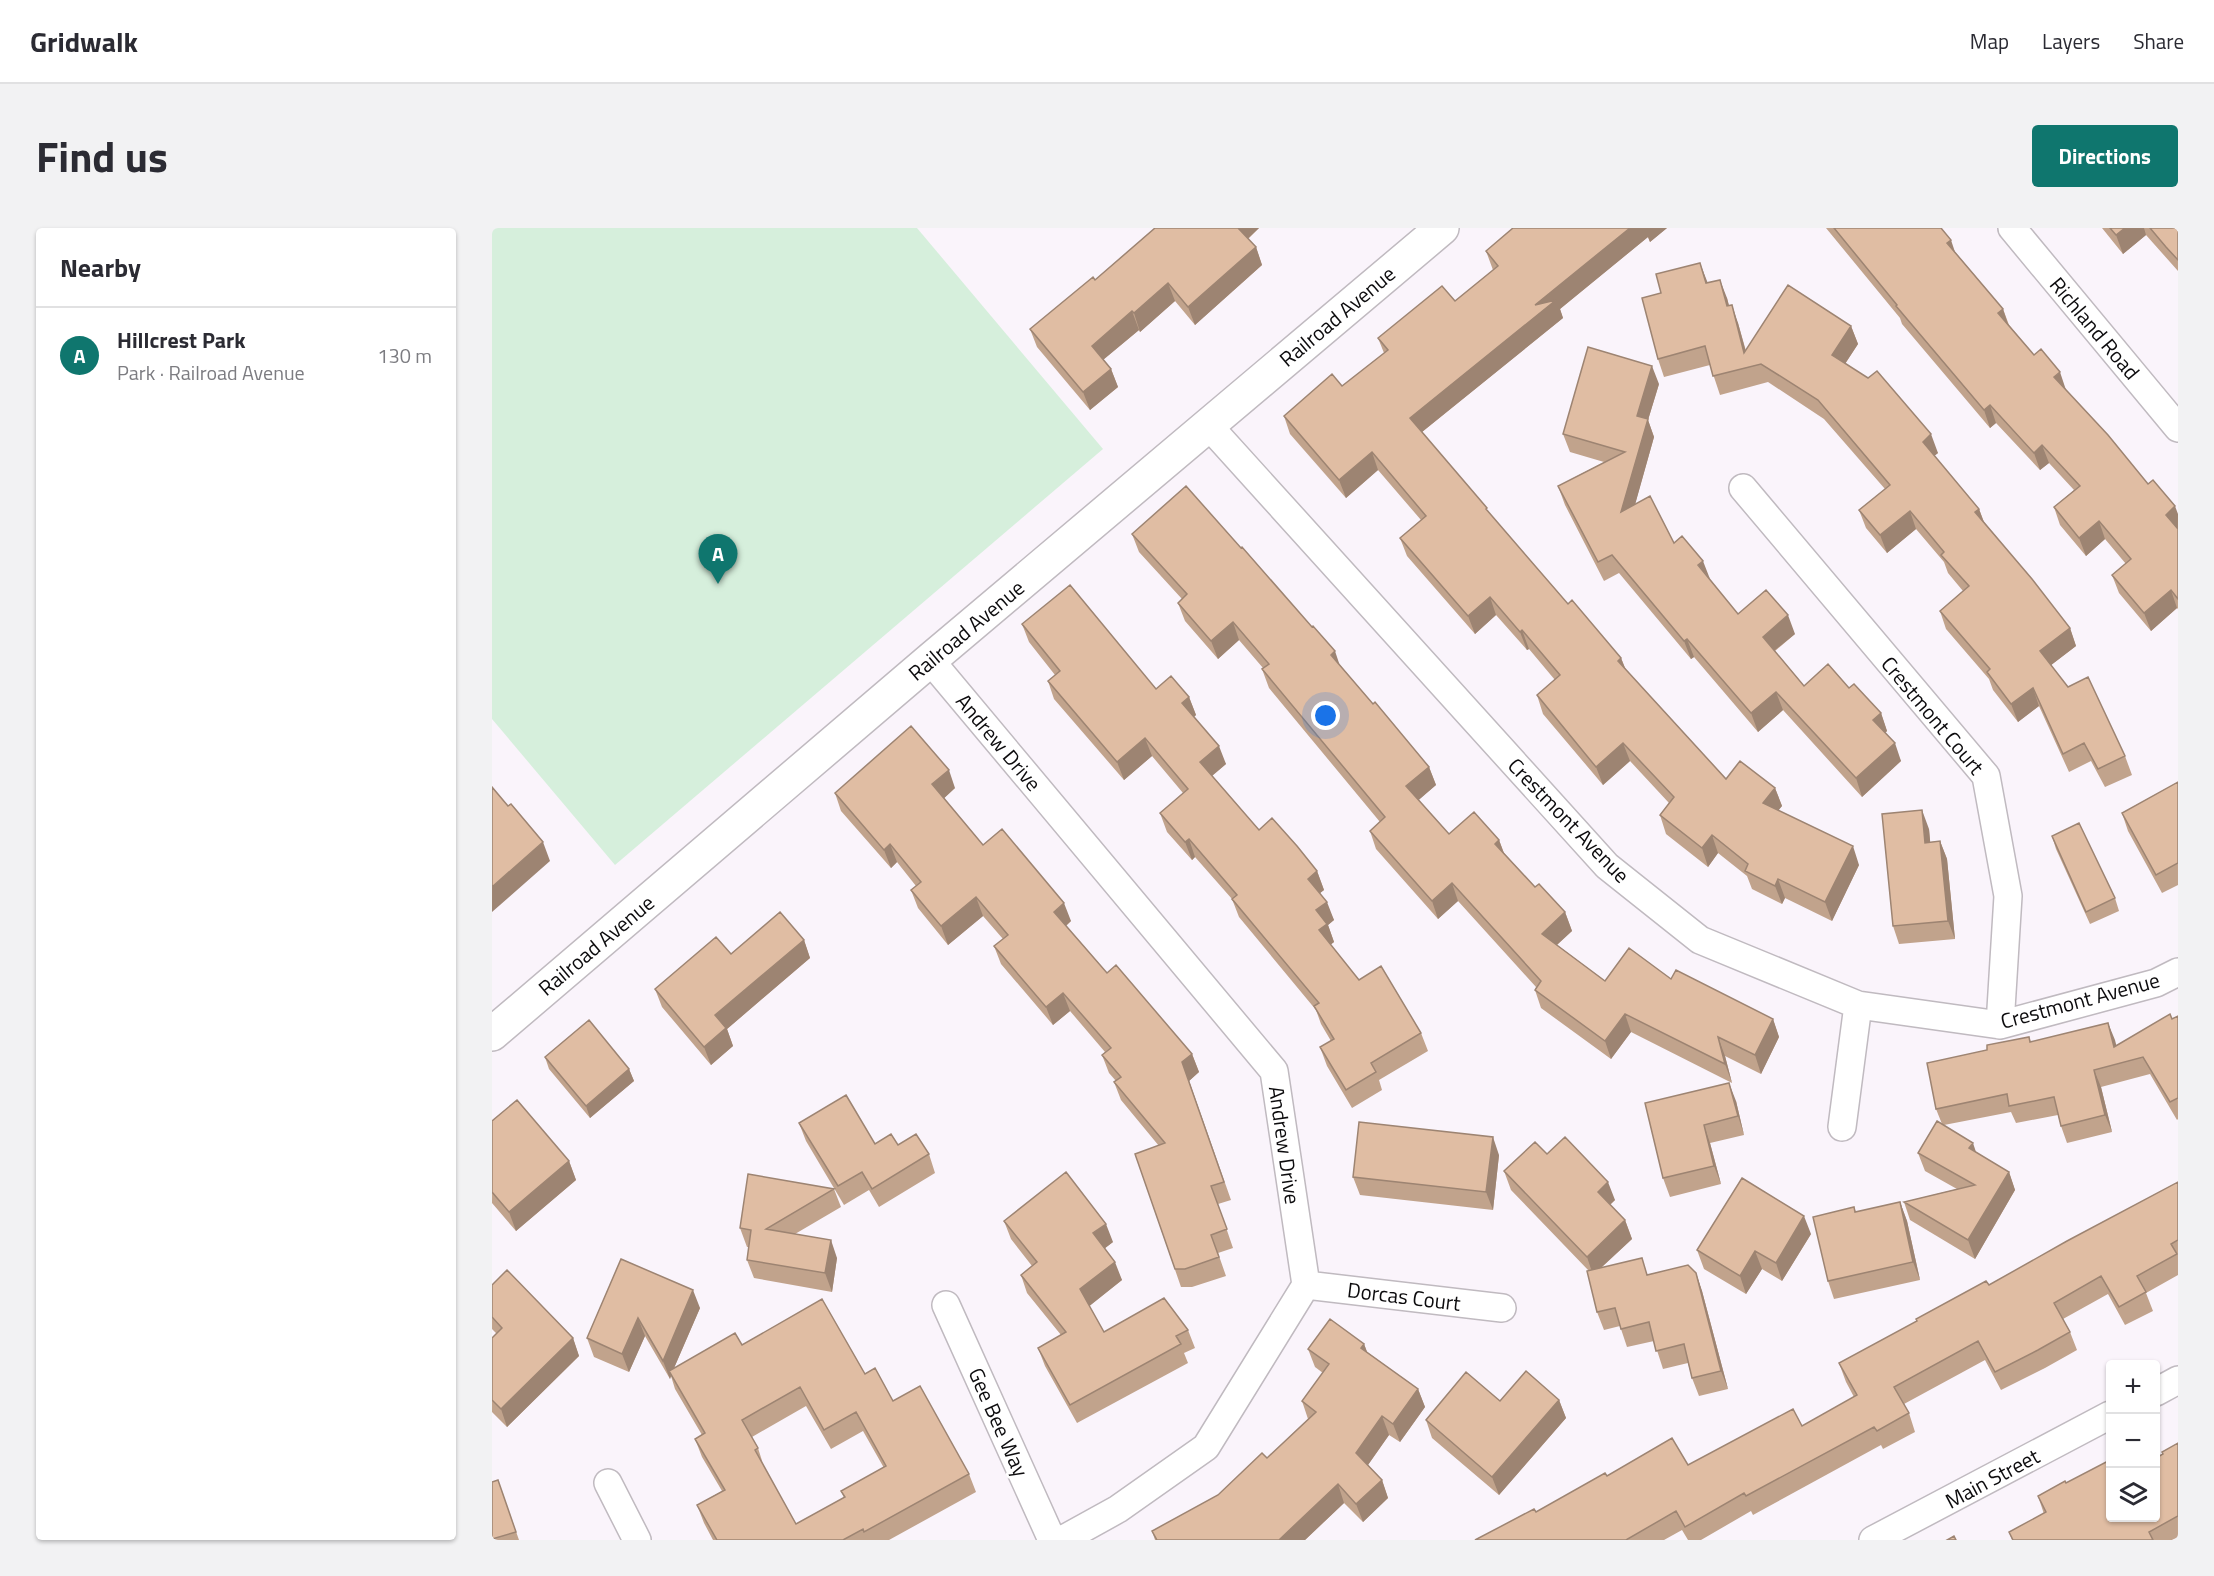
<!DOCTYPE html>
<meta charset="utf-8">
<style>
:root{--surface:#fff;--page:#f2f2f3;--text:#2b2b33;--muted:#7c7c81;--line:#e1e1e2;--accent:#0f766e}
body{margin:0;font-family:"Titillium Web",sans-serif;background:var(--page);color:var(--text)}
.controls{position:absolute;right:18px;bottom:18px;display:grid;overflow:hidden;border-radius:6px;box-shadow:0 2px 4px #0004}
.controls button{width:54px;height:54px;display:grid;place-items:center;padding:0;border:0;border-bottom:2px solid var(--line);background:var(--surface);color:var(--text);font:30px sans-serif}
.you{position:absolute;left:834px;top:488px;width:21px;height:21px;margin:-15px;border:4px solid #fff;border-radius:50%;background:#1a73e8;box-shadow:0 0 0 9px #1a73e833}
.badge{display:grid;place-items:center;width:39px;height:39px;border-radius:50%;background:var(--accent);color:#fff;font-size:20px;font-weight:700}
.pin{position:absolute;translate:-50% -50px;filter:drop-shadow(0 2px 3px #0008)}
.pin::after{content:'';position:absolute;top:32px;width:21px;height:18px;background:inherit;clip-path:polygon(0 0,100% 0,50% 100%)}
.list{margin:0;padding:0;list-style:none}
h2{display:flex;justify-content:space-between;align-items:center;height:78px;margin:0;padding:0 24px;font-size:26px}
h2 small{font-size:20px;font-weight:400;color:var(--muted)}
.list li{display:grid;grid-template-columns:39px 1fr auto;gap:18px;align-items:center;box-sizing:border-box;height:96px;padding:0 24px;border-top:2px solid var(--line)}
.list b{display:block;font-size:22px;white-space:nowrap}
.list p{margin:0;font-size:20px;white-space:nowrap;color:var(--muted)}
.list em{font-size:20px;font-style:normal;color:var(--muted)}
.icon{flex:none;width:33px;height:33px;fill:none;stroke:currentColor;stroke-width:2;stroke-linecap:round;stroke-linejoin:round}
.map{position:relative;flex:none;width:1686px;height:1312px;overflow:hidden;border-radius:6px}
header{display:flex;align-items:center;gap:36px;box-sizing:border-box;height:84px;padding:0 30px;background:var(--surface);border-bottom:2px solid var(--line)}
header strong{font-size:28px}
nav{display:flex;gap:33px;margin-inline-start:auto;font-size:21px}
.intro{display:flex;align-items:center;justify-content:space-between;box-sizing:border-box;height:144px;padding:0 36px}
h1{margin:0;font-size:42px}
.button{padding:15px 27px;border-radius:6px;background:var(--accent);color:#fff;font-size:21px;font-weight:700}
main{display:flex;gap:36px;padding:0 36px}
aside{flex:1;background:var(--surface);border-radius:6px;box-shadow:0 2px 4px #0004}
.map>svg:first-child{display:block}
</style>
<header>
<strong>Gridwalk</strong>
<nav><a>Map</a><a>Layers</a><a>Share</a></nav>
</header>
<div class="intro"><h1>Find us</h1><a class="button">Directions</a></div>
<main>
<aside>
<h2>Nearby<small></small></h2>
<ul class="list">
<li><span class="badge">A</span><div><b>Hillcrest Park</b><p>Park · Railroad Avenue</p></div><em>130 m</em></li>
</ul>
</aside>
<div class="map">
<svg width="1686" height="1312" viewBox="0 0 1686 1312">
<rect width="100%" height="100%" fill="#faf4fb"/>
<path fill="#d6efdc" d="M0,0h425l186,221 -488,416 -123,-146z"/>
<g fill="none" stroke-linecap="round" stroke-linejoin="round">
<defs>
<path id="minor" d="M1520,0l166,200
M716,197l399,441 93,74 158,65 142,20 156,-42 22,-11
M1251,260l243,288 22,120 -8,129
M438,432l344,411 32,214 -100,162 -88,62 -56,31
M1350,899l16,-122
M814,1057l196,23
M454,1077l106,235
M1664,1164l22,-12
M116,1255l29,57
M1381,1312l237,-125"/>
<path id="tertiary" d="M0,806l438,-374 512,-432"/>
</defs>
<use href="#minor" stroke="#c0bac0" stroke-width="30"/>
<use href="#tertiary" stroke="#c0bac0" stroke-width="36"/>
<use href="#minor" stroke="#fff" stroke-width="27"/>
<use href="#tertiary" stroke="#fff" stroke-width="33"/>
</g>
<path fill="#c1a38c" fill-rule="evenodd" d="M663,0h104l-11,11 8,8 6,18 -67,60 -20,-24 -35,31 -1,-2 -36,30 8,9 7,18 -28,23 -53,-63 -7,-18 65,-49z
M1175,0l-17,14 -2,-5 -88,72 3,9 -141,114 66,80 80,92 53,54 5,12 100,109 49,9 7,18 -4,4 81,55 -27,56 -47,-23 -3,6 -30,-15 -5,-13 -29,-23 -10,14 -42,-33 -6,-19 9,-12 -39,-42 -27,24 -60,-71 -6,-19 18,-15 -26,-31 -2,1 -31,-35 -21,19 -68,-78 -7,-18 21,-18 -43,-50 -32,28 -56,-64 -6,-18 58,-30 42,-33 -6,-15 77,-37 38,-31 -7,-19z
M1334,0h115l14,24 48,57 6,16 25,30 32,35 112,139v80l-1,-1 -26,23 -32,-38 -7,-18 14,-11 -21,-25 -19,17 -26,-31 -6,-18 20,-17 -25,-27 -9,7 -44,-47 -6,5 -88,-104 -2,-6z
M1610,0h76v43l-32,-36 -23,19z
M1216,55l19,15 2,8 9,17 8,28 105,-25 7,18 -13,20 93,89 -4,3 45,53 5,13 86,106 6,18 -25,19 17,22 57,69 7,19 -27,12 -14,-26 -22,11 -30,-66 -21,16 -25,-32 -4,-11 -43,-50 -6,-18 23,-20 -15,-18 -4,-11 -28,-33 -29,24 -21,-25 -7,-18 26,-21 -61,-70 -56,-37 -48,13 -10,-30 -46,12 -6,-18 3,-66z
M1167,156l-11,36 6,17 -19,67 74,75 29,35 57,20 -20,17 29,35 45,2 32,25 6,18 -2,2 16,28 -39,36 -79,-87 -25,22 -64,-75 -3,2 -72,-86 -15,8 -39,-76 -7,-19 46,-24 -34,-10 -7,-18z
M640,306l208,131 33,39 56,63 7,18 -18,15 31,34 50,6 5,13 31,34 30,25 7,19 -15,14 48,36 66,-2 102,40 6,18 -18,37 -36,-18 7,27 -101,-51 -20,27 -70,-51 -6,-18 1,-3 -78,-86 -20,18 -62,-70 -6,-18 10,-9 -111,-134 -7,-19 1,-1 -24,-28 -21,19 -33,-38 -7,-18 4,-4 -43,-47z
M530,396l134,65 33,8 7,18 -2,2 32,47 -14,12 47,54 58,41 7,19 -4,3 14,27 -6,5 6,17 -4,3 29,35 62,53 7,18 -49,29 3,10 -30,18 -25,-42 -7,-19 11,-6 -10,-17 -5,-14 -77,-93 -7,-18 -37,-42 -3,3 -25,-28 -7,-19 23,-20 -31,-37 -28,24 -70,-81 -6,-18 7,-6 -26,-33z
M1686,554v103l-16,8 -34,-62 -6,-18z
M463,560l-11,10 39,47 88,76 -5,5 41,47 85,81 7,18 -10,9 42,119 -13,4 15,44 -15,5 8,23 -34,11h-11l-46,-133 24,-8 -38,-46 -7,-18 2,-1 -7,-8 -7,-18 3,-3 -35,-41 -17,14 -52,-61 -7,-18 9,-7 -20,-23 -35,29 -30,-37 -7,-18 5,-4 -19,-24 -6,6 -50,-57 -6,-18z
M1437,601l1,13 10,-1 7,18 8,80 -56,5 -6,-18z
M1560,608l63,62 4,13 -29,13 -34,-75z
M312,712l6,18 -83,71 6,17 -22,19 -49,-58 -7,-18 76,-35z
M1686,788v103l-1,1 -27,-46 -49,13 11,45 -45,11 -6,-17 -3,-11 -42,8 -5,-11 -67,13 32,28 33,19 6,18 -40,69 -65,-39 -6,-18 53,-13 -32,-18 -7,-18 24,-29 -6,-15 93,-72 2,5 77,-19 8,23z
M53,829l84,12 5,12 -44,37 -41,-49z
M1244,873l8,34 -34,8 11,41 -51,13 -7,-19 -18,-75z
M0,893l77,40 7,19 -60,51 -24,-28z
M307,895l76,21 23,1 31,9 6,19 -56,34 -10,-17 -25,15 -38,-64z
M1055,926l68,46 -5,5 15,15 7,19 -31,29 47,6 48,-1 6,18 26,98 -29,7 -7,-18 -4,-15 -25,6 -9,-28 -27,6 -7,-21 -16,4 -7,-18 -8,-41 -78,-81 -7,-19z
M1007,927l-6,55 -133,-15 -7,-18z
M1686,954v93l-32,18 7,18 -28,14 -17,-31 -45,25 7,13 7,18 -32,18 -44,22 -16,-30 -81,44 5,9 6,19 -32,17 -2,-4 -128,70 -2,-4 -50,29h-13l-6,-10 -18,10h-189l61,-28 71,-36 81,-11 114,-39 52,-29 -8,-15 -7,-19 150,-78z
M342,961l7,18 -46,27 42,24 -5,34 -78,-14 -7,-18 2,-13h-2l-7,-19z
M1408,974l7,19 13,59 -86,19 -6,-18 26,-74 2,5z
M512,993l109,21 -8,6 17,32 -33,26 15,26 84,-2 7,18 -11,5 4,10 -111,60 -32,-57 -7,-18 23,-13 -34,-42 -6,-18 11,-9 -21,-27z
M1319,1006l-29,47 -20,-12 -16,25 -42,-25 -7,-19z
M129,1031l79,49 -26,60 68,-23 123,29 104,100 7,18 -87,48h-176l-9,-17 -7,-18 25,-14 -20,-34 -7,-18 7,-4 -27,-46 -4,-13 -1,3 -25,-43 -16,36 -35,-15 -7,-19zM314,1178l25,43 32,-18 21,37 -43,23 3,7 -48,26 -32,-57 -6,-19 -6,-11z
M0,1057l81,53 6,18 -72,71 -15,-15v-74l5,-4 -5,-5z
M872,1116l3,8 51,37 7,18 -25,35 -11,-7 -21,30 14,15 6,18 -25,24 -19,-19 -39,37h-150l-3,-9 66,-36 49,-37 41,-39 -6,-18 21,-28 -8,-6 -7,-18z
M1067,1172l7,18 -67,77 -67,-57 -6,-18 74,-19z
M1686,1215v94l-6,3h-160l-3,-8 35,-18 -6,-18 28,-13 44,35 53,-64z
M6,1252l21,60h-27v-58z"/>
<path fill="#9d8472" d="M744,0h23l-17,16z
M1138,0h37l-17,14 -2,-5 -88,72 3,9 -146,118 -7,-18 125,-113z
M1633,0h19l2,7 -23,19 -7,-19z
M1459,12l6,18 -10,-15z
M764,19l6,18 -67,60 -7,-18z
M1208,35l7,18 6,21 -7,-19z
M1228,52l7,18 7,27 -7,-19z
M676,55l7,18 -35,31 -6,-19z
M1240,77l6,18 12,44 -6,-14z
M1511,81l6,18 -11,-14z
M640,83l7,19 -41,34 -6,-18z
M1359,98l7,18 -19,29 -7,-18z
M1160,138l7,18 -11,36 6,17 -26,93 -7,-18 16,-96z
M619,141l7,18 -28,23 -7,-18z
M1568,144l6,18 -12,-13z
M1498,177l6,18 -6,5 -6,-18z
M1439,206l7,19 -9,7 -6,-18z
M1550,217l7,18 -9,7 -6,-17z
M880,224l6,18 -32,28 -7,-18z
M1683,278l3,8v14l-6,4 -6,-17z
M1487,281l7,19 -11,-16z
M1418,283l6,18 -29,24 -7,-18z
M1607,293l6,18 -19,17 -7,-18z
M1211,333l7,18 -12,-14z
M1679,362l6,18 -26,23 -7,-18z
M998,369l6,18 -21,19 -7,-18z
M1296,387l7,19 -26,21 -6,-18z
M741,394l6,18 -21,19 -7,-18z
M1578,400l6,18 -30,23 -6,-18z
M1030,402l7,19 -2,1 -7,-18z
M1195,411l7,18 -3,2 -7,-18z
M843,423l6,18 -10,-14z
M1129,430l7,18 -10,-15z
M1541,460l6,18 -21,16 -7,-18z
M1284,464l7,18 -25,22 -7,-19z
M697,469l7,18 -7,6 -7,-18z
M1389,485l6,18 -7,7 -7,-18z
M653,510l7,18 -28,24 -7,-18z
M1131,515l7,18 -27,24 -7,-18z
M1403,515l6,18 -39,36 -6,-19z
M727,518l7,18 -19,16 -7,-18z
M937,539l7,18 -23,20 -7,-19z
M457,542l6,18 -16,15 -7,-19z
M1283,560l7,18 -12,15 -7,-18z
M1430,582l7,19 3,32 -7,-18z
M1220,607l6,18 -10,14 -6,-19z
M697,611l6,18 -3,3 -7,-18z
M1007,612l7,19 -11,-15z
M1448,613l7,18 8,80 -7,-18z
M51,614l7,19 -58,51v-25z
M398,616l7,18 -6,6 -7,-18z
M1361,618l6,19 -27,56 -7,-19z
M825,643l7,19 -9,7 -7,-18z
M1286,651l7,19 -3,6 -7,-18z
M960,655l6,18 -20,18 -6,-18z
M484,669l7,19 -35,29 -7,-19z
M835,674l7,18 -6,5 6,17 -9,7 -6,-19 -3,-20z
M572,675l7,18 -10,9 -7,-18z
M1073,684l7,19 -23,21 -7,-18z
M312,712l6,18 -83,71 6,17 -22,19 -7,-18 11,-32z
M571,765l7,18 -17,14 -7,-18z
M1133,786l6,18 -20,27 -6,-18z
M1281,791l6,18 -18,37 -6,-19z
M1616,795l7,17 6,24 -7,-17z
M1226,809l7,19 7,27 -7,-19z
M700,826l7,18 -10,9 42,119 -49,-138z
M137,841l5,12 -44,37 -4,-12z
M1602,842l7,17 11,45 -7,-17z
M1237,855l7,18 8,34 -6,-19z
M1212,897l6,18 11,41 -7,-18z
M1001,909l6,18 -6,55 -7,-18z
M1481,915l6,18 -10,-13z
M77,933l7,19 -60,51 -7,-19z
M1517,944l6,18 -40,69 -7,-19z
M1116,954l7,18 -11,10 -6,-18z
M1408,974l7,19 13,59 -7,-18z
M1312,988l7,18 -29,47 -6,-18z
M1133,992l7,19 -39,36 -6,-18z
M614,996l7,18 -13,10 -7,-19z
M339,1012l6,18 -5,34 -7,-19z
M1263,1023l7,18 -16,25 -6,-18z
M623,1034l7,18 -35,28 -7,-19z
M1204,1045l6,18 26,98 -7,-18z
M201,1062l7,18 -29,67 -2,-4 2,5 -1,3 -7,-18z
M146,1090l7,18 -16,36 -7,-18z
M81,1110l6,18 -72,71 -6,-18z
M872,1116l7,18 -10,-14z
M926,1161l7,18 -25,35 -7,-18z
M1067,1172l7,18 -67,77 -7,-18z
M890,1188l7,19 -26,37 -7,-19z
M890,1252l6,18 -25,24 -7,-18z
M846,1256l6,19 -39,37h-26z"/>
<path fill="#e0bda3" stroke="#9d8472" stroke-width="1.5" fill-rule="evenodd" d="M663,0h83l18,19 -68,60 -20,-24 -34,30 -2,-2 -40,35 19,23 -28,23 -53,-63 63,-52 2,3z
M1021,0h117l-95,77 21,-5 -146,118 77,90 -1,1 82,95 4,-4 49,58 -3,3 108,118 14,-18 35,27 -12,15 90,43 -28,56 -47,-23 -3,7 -30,-15 3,-7 -36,-29 -10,13 -42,-33 14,-18 -51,-54 -27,24 -59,-72 23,-20 -38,-45 -2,2 -30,-35 -22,19 -68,-78 26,-22 -54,-64 -33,28 -55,-64 48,-42 10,12 46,-36 -10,-12 64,-52 13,15 43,-35 -12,-15z
M1342,0h107l10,12 -4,3 56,66 -5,4 36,42 7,-6 19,23 -6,5 54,58 40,49 5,-4 22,26 -9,9 12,14v70l-7,-9 -27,23 -32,-38 19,-16 -32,-38 -20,17 -25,-31 26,-21 -38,-41 -8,8 -44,-48 -6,5 -88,-104 1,-1z
M1618,0h15l-9,7z
M1658,0h28v32l-12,-13z
M1208,35l6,20 14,-3 7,26 5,-1 12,48 44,-68 63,41 -19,29 36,23 9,-7 54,63 -8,8 56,67 -4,3 57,67 38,49 -30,23 28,36 20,-10 37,79 -27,13 -14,-26 -21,11 -30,-66 -22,16 -24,-32 3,-3 -50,-58 29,-25 -28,-31 3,-3 -34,-41 -30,24 -21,-25 31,-25 -72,-85 -57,-36 -48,12 -8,-30 -47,13 -16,-61 19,-5 -5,-19z
M1096,119l64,19 -15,50 11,3 -27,93 29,-16 24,47 8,-7 21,25 -5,4 40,49 28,-24 22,25 -25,22 41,49 24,-22 21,24 5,-4 27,29 -8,7 22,23 -39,35 -80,-86 -25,21 -64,-74 -3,2 -72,-86 -14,7 -40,-76 67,-34 -62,-18z
M694,258l55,62 1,-1 70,80 1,-1 22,25 -4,4 42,49 2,-2 54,65 -23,19 43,48 25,-22 25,28 -4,4 40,43 4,-3 26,28 -23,22 63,47 24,-33 42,31 5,-9 97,49 -18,36 -37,-18 7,27 -100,-50 -20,27 -70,-51 6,-9 -89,-98 -20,18 -62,-70 15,-14 -123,-148 7,-5 -36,-42 -22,19 -33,-38 9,-9 -55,-60z
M578,357l86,104 15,-13 18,21 -7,6 37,43 -19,16 59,68 13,-12 25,28 20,25 -9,8 19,23 -11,8 11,14 -8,6 40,50 22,-14 40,67 -50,30 5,9 -30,18 -26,-43 14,-8 -20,-33 5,-3 -87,-104 5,-4 -48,-56 -4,3 -25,-29 28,-24 -43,-51 -28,24 -69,-81 12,-10 -38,-47z
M419,498l38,44 -17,14 51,61 19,-16 62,74 -10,9 53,61 9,-8 76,89 -10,8 42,120 -13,4 16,43 -16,6 8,22 -34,12h-10l-40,-115 30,-11 -51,-61 7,-5 -19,-22 9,-7 -48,-55 -17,14 -52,-61 14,-11 -32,-38 -35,29 -30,-36 10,-8 -31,-38 -6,6 -49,-57z
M1686,554v81l-22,12 -34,-62z
M0,559l16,19 3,-2 32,38 -51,45z
M1430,582l3,33 15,-2 8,80 -55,5 -11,-112z
M1587,595l36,75 -29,14 -34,-76z
M288,684l24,28 -89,75 11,13 -22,19 -49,-58 61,-52 15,17z
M1678,786l2,5 6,-3v82l-8,4 -27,-45 -49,13 11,45 -44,11 -7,-29 -45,9 -2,-12 -71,15 -9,-46 60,-13v-5l42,-8 1,5 78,-19 6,24z
M97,792l40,49 -43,37 -41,-49z
M1237,855l9,33 -34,9 10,41 -51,12 -18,-75z
M354,867l29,49 16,-10 7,11 18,-11 13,20 -57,35 -10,-17 -24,14 -39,-63z
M25,872l52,61 -60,51 -17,-20v-71z
M1445,893l36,22 -4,5 40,24 -41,68 -64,-38 71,-17 -57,-32z
M867,894l134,15 -7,55 -133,-15z
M1073,909l43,45 -10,10 27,28 -38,37 -83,-86 31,-29 12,12z
M574,944l40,52 -13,9 22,29 -35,27 24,43 60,-34 24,32 -12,6 5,8 -111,61 -32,-57 28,-16 -45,-57 16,-13 -33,-41z
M256,946l86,15 -68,40 65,11 -6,33 -78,-13 4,-30 -11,-2z
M1250,950l62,38 -28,47 -21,-12 -15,25 -43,-26z
M1686,954v58l-7,4 6,10 -40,22 9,16 -27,15 -18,-31 -47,27 16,29 -32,18 -43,22 -17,-31 -84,46 15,26 -32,18 -3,-4 -128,69 -2,-3 -59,34 -9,-16 -50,29h-151l59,-31 2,3 69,-39 2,3 65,-38 16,27 105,-56 9,17 55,-31 -18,-32 78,-42 -1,-2 70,-38 3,4 78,-44z
M1408,974l13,60 -85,19 -15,-64 41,-10 1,5z
M1150,1030l5,17 41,-10 8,8 25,98 -29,7 -8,-34 -28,7 -7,-29 -28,7 -6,-21 -18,4 -10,-41z
M129,1031l72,31 -30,71 -25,-43 -16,36 -35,-16z
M15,1042l66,68 -72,71 -9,-9v-62l10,-10 -10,-11v-32z
M330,1071l43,75 10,-6 18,33 27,-15 49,88 -105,58 -1,-3 -20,11h-126l-20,-35 28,-15 -30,-51 10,-6 -36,-62 66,-38 7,12zM308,1159l24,43 32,-18 30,54 -45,25 4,6 -49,27 -41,-74 3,-2 -16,-28z
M838,1091l34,25 -3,4 57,41 -25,35 -11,-8 -26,37 26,27 -26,24 -18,-20 -59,56h-122l-5,-9 66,-36 44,-42 5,5 49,-46 -14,-11 27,-37 -21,-15z
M1034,1143l33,29 -67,77 -66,-57 40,-48 34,29z
M1686,1215v73l-29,16 4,8h-140l-4,-8 37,-20 -8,-16 27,-15 1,2 44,-23v58h46v-60l7,-4 -1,-2z
M6,1252l18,52 -24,7v-57z
M1462,1308l2,4h-9z"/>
<g text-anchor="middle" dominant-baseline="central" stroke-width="5" stroke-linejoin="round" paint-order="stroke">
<g font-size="21" fill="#0c0b0d" stroke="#fff">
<text transform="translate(845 88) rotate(-40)">Railroad Avenue</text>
<text transform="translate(1603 100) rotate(50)">Richland Road</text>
<text transform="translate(474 402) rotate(-40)">Railroad Avenue</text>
<text transform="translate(1441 487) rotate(50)">Crestmont Court</text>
<text transform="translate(507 514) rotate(50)">Andrew Drive</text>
<text transform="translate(1077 592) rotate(46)">Crestmont Avenue</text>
<text transform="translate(104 717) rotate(-40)">Railroad Avenue</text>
<text transform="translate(1588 772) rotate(-15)">Crestmont Avenue</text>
<text transform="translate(793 917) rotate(82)">Andrew Drive</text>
<text transform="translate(912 1068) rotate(7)">Dorcas Court</text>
<text transform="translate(507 1194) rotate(66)">Gee Bee Way</text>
<text transform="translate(1500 1250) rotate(-28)">Main Street</text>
</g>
</g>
</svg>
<div class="controls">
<button>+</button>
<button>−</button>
<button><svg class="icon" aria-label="layers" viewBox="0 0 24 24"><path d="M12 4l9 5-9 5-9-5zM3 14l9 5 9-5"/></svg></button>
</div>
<div class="you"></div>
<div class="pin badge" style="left:226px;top:356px">A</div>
</div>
</main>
